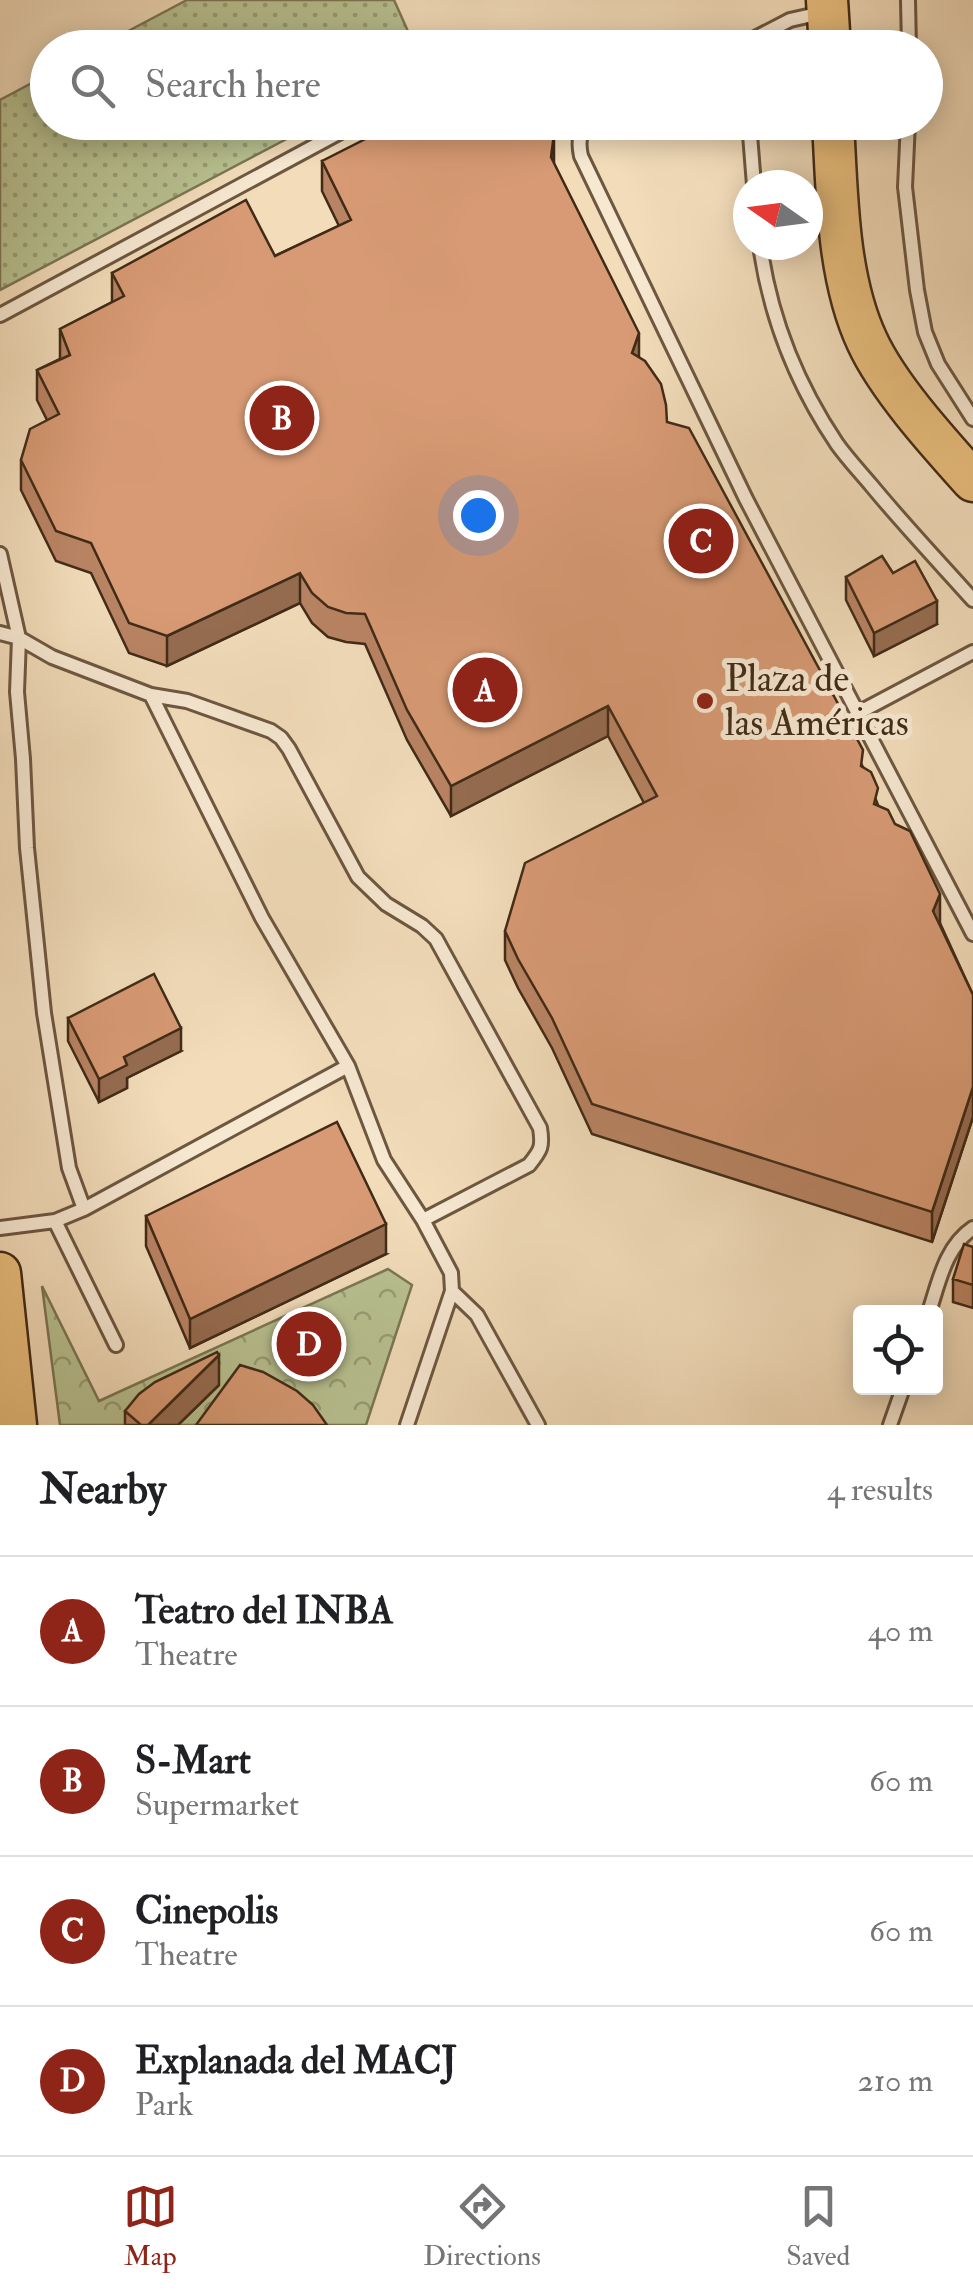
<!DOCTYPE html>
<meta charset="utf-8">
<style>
:root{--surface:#fff;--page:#f2f2f2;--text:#202124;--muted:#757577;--line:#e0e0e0;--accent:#8f2418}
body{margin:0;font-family:"IM FELL Double Pica",serif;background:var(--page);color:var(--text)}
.controls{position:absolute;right:30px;bottom:30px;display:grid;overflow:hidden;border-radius:10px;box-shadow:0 5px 25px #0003}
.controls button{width:90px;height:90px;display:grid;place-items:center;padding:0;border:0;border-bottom:2px solid var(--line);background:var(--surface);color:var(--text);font:50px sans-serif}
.compass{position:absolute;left:733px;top:170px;width:90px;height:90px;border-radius:50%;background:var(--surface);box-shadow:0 5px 25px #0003;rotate:284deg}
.you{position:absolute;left:478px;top:515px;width:35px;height:35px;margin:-25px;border:8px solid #fff;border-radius:50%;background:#1a73e8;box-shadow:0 0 0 15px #1a73e833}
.badge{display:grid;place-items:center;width:65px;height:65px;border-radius:50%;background:var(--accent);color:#fff;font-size:32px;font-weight:700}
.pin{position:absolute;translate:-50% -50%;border:5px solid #fff;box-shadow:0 2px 10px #0006}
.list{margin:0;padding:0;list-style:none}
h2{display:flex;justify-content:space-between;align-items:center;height:130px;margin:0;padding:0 40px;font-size:42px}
h2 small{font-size:32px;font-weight:400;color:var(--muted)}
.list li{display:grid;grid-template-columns:65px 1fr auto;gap:30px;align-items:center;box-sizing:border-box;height:150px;padding:0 40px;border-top:2px solid var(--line)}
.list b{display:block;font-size:38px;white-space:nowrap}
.list p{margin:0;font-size:32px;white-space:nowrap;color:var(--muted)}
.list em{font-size:32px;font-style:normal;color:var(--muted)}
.icon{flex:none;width:55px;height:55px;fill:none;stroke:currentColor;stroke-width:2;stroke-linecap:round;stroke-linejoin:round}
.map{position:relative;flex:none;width:973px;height:1425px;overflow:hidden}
.search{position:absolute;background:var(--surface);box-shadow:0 5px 25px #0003;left:30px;right:30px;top:30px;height:110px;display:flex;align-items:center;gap:25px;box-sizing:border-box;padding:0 35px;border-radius:55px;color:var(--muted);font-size:38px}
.sheet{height:730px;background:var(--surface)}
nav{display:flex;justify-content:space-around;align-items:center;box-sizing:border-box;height:140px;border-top:2px solid var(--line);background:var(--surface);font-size:28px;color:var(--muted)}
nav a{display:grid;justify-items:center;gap:5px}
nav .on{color:var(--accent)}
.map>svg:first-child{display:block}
</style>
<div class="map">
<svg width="973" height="1425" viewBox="0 0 973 1425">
<defs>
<pattern id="grass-dots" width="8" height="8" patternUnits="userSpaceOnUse" patternTransform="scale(2.5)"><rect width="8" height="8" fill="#b8c191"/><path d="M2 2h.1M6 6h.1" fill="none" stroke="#979d75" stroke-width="1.8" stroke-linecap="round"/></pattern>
<pattern id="park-crowns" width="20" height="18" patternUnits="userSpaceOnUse" patternTransform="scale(2.5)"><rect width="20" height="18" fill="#b8c191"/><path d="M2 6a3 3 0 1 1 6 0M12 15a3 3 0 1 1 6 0" fill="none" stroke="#979d75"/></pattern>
</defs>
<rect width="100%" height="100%" fill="#f2dcba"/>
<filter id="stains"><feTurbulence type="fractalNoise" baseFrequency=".002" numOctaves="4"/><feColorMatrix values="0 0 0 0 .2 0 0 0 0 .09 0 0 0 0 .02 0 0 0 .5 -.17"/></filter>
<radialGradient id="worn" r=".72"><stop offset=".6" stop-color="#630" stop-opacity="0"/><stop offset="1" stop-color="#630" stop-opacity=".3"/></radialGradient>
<path fill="url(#grass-dots)" stroke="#7c7654" stroke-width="2.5" d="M187,0h207l21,47h-317z
M47,75l1,47 269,1 -317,167v-190z"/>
<path fill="url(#park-crowns)" stroke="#7c7654" stroke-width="2.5" d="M388,1269l24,16 -46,140h-306l-18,-139 57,115z"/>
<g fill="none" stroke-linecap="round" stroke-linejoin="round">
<defs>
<path id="service" d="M908,0l1,48
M736,48l54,-28 31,-7
M589,122c-10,12 -11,20 -8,34l165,343 227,435
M749,122l5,63
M908,122l-3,65 12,103 8,42 13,32 35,55
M760,245c10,72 36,138 77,199 10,14 23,28 34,41 33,40 68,77 102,115
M0,315l359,-193
M0,554l19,84 -2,54 6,67 4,89 17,165 25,155 15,41
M0,633l19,5 33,19 99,38 111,223 86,148 36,94 39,60 28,53 1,18 -45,134
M151,695l36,6 84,30 10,7 8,11 69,128 28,27 36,22 14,13 104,189c3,19 1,22 -11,37l-106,55
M858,713l115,-61
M55,1221l61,124
M0,1228l55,-7 29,-12 264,-143
M452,1291l25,24 61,110
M929,1312c10,-30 16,-65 44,-84
M890,1425l13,-37"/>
<path id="primary" d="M827,0l3,48
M833,122c4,70 4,155 34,219 21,46 71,101 106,140
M0,1273l16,152"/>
</defs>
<use href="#service" stroke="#6d5740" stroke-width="18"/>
<use href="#primary" stroke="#412b17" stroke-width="45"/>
<use href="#service" stroke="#f7e8d2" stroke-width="12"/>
<use href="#primary" stroke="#e9be7d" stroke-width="40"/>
</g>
<path fill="#b98464" stroke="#412b17" stroke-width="2.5" d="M322,161l232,3 113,258 196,345 15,38 62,118 33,72v122l-41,125 -340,-108 -40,-86 -34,-60 -13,-28v-29l139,-128 -36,-67 -157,80 -44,-76 -42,-96 -19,-2 -18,-5 -16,-14 -12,-20 -133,63 -38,-13 -38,-80 -35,-12 -35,-71v-30l26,-40 -10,-20v-30l23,-11v-30l52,-27v-29l163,-17 64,-30 -17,-35z
M893,573l44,51 -63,32 -28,-56v-23z
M68,1018l113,33 -54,27v10l-28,14 -31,-61z
M146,1216l240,38 -196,94 -44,-102z
M973,1247v61l-20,-6v-23z
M219,1385l-41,40h-53v-14z"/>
<path fill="#966c51" stroke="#412b17" stroke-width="2.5" d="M554,134v29l-3,-6z
M639,333v29l-7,-9z
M300,573v30l-133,63v-30z
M937,601v23l-63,32v-23z
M608,706v30l-157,80v-30z
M940,894v29l-7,18v-30z
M181,1028v23l-54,27v10l-28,14v-23l25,-22z
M973,1087v30l-41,125v-30z
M386,1224v30l-196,94v-29z
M219,1355v30l-41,40h-30z"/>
<path fill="#d79a74" stroke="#412b17" stroke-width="2.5" d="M399,122h149l6,12 -3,23 88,176 -7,20 13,8 16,23 5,21 1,17 22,6 174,322 -2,16 10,6 7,16 -4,16 14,6 7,14 15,7 30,63 -7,17 40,84v92l-41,125 -340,-108 -40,-86 -34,-59 -13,-28 20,-68 132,-67 -49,-90 -157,80 -44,-76 -42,-96 -19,-1 -18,-6 -16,-14 -12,-20 -133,63 -38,-13 -38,-80 -35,-12 -35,-71 9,-31 29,-15 -22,-44 33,-15 -10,-26 64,-33 -12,-23 134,-73 29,56 76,-36 -29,-59z
M882,556l11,17 22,-12 22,40 -63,32 -28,-56z
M154,974l27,54 -57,29 3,8 -28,14 -31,-61z
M337,1122l49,102 -196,95 -44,-103z
M964,1244l9,3v38l-20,-6z
M217,1352l2,3 -71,70h-7l-16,-14 14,-17 16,-12z
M240,1365l23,7 34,19 16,14 14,20h-131z"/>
<circle fill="#8f2418" stroke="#f7e8d2" stroke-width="4" cx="705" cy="701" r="10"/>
<g text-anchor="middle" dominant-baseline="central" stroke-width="10" stroke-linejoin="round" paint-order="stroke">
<g font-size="38" fill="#412b17" stroke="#f7e8d2" text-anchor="start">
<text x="725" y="679">Plaza de<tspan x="725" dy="44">las Américas</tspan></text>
</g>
</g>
<rect width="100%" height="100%" filter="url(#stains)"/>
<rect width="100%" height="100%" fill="url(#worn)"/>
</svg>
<div class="controls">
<button><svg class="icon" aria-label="locate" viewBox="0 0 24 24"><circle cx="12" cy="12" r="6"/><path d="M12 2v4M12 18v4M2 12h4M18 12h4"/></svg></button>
</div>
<svg class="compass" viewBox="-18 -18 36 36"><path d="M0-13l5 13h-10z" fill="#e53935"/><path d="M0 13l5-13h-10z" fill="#757577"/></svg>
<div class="you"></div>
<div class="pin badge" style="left:485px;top:690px">A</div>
<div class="pin badge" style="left:282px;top:418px">B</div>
<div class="pin badge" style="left:701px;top:541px">C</div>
<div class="pin badge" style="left:309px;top:1344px">D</div>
<div class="search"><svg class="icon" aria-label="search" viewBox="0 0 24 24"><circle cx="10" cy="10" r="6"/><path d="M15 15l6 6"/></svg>Search here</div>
</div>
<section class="sheet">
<h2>Nearby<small>4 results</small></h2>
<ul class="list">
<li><span class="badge">A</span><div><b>Teatro del INBA</b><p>Theatre</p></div><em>40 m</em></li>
<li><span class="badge">B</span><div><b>S-Mart</b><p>Supermarket</p></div><em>60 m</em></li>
<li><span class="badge">C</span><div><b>Cinepolis</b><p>Theatre</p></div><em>60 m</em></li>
<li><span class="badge">D</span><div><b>Explanada del MACJ</b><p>Park</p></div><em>210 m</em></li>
</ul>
</section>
<nav>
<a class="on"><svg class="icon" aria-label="map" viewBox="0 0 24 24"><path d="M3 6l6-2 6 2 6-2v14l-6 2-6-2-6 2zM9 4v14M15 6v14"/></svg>Map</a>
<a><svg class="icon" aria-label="directions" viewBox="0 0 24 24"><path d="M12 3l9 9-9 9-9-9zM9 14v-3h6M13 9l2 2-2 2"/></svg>Directions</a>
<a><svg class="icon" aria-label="saved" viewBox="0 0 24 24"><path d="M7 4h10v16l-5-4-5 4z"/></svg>Saved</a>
</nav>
